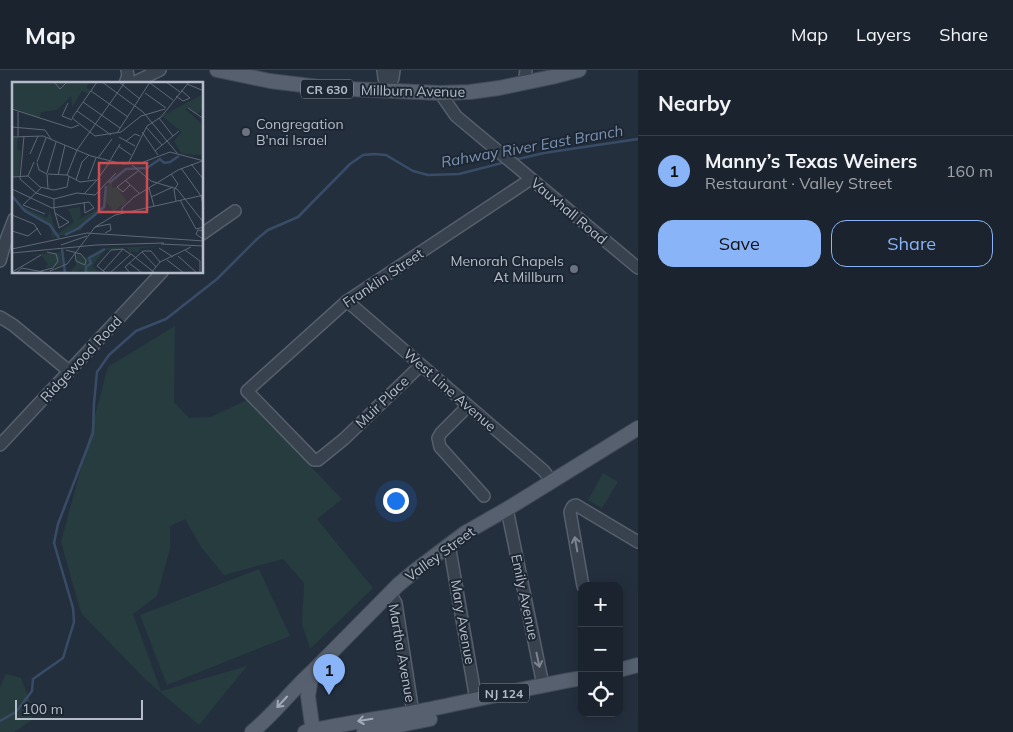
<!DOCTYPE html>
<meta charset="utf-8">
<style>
:root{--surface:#1b232e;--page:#242b36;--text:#f1f3f6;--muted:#a0a4aa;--line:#39404a;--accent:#8ab4f8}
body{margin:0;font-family:Mulish,sans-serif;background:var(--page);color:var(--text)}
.controls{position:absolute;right:15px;bottom:15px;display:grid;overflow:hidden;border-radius:10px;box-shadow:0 2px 12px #0003}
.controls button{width:45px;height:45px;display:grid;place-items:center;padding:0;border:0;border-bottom:1px solid var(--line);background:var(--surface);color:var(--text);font:25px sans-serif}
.scale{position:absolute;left:15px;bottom:12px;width:128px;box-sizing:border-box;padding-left:5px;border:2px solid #b4bcc9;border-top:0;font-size:14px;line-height:18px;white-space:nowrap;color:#b4bcc9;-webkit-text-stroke:4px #1d2633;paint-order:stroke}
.you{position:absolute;left:395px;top:430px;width:18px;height:18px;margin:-12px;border:4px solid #fff;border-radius:50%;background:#1a73e8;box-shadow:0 0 0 8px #1a73e833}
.badge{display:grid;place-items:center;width:32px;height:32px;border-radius:50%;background:var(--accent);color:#111;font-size:16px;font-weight:700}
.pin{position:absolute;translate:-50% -41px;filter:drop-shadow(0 1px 2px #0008)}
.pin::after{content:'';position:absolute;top:26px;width:18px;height:15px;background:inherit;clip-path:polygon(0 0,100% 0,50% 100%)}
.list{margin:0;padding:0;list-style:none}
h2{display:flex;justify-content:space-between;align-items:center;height:65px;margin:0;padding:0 20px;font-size:21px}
h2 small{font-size:16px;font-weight:400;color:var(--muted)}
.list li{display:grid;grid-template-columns:32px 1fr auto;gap:15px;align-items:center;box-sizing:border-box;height:70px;padding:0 20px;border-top:1px solid var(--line)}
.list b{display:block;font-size:19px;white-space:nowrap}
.list p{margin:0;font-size:16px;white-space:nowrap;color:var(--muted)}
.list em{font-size:16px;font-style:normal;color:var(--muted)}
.actions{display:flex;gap:10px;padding:15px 20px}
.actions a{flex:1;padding:11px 0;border:1px solid var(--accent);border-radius:15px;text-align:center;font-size:18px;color:var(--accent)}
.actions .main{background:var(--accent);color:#111}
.icon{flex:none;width:28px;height:28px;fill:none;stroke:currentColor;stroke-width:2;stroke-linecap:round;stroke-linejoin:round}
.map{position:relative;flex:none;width:638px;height:662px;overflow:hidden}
header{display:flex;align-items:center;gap:30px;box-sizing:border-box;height:70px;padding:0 25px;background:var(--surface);border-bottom:1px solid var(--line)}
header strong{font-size:24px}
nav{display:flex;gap:28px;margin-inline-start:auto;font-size:18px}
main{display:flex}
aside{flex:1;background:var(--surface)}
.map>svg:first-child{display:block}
</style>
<header>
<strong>Map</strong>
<nav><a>Map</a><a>Layers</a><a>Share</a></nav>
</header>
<main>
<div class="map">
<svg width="638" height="662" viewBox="0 0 638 662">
<rect width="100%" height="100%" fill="#242f3e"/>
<path fill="#263c3f" d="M175,256l-1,76 15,16 22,-1 36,-17 95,99 -25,20 56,69 -63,61 -8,-25 2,-41 -21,-24 -59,16 -23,-28 -16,-28 -15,7v23l-13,47 -24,18 28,77 86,-25 -48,59 -54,-46 -64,-66 -20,-71 47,-175z
M603,403l15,9 -16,26 -14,-8z
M259,499l31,67 -123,49 -27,-70z
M6,604l15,4 10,25 1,17 -18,12h-14v-46z"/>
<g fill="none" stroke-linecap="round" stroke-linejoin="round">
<path stroke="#394c67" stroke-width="2.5" d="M514,90l30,-7 94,-14
M0,651l16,-9 16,-21 1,-12 30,-21 11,-36 -1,-14 -19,-65 4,-19 35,-91 1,-30 3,-31 12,-17 27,-24 30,-12 51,-40 40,-40 11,-9 30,-13 52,-53 13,-9 11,-1 12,1 27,16 15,4 31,-1 47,-12"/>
<defs>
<path id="minor" d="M383,0l1,8 4,13
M524,13l2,-13
M125,14l3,-9 -1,-5
M131,14l29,-14
M388,21l5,-13 1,-8
M440,23l16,23 182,152
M202,164l33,-23
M0,191l6,-21 8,-21
M347,231l197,170 7,10
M0,247l13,8 56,46
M421,295l-77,74 -26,21h-4l-67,-69 100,-90 184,-122
M468,336l-27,27 -3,5 2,9 44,49
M0,375l162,-173
M507,439l36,176
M449,474l27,156
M583,516l-13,-74c1,-3 2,-7 6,-7l62,37
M390,523l6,10 17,110"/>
<path id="major" d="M217,0l53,11 57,7 113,5 30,-1 29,-4 53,-11 27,-7
M619,600l19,-5
M252,662c22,-18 39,-41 60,-60
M305,662c40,-9 80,-14 120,-22 52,-10 104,-23 157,-32
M313,662l-5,-36 4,-24 86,-87 18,-15 49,-37 42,-24 131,-81
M364,662l66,-13"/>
</defs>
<use href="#minor" stroke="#565f6c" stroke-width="14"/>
<use href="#major" stroke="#414a57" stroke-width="16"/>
<use href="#minor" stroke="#38414e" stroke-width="11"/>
<use href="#major" stroke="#56606e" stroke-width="14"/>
</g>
<defs><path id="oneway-shaft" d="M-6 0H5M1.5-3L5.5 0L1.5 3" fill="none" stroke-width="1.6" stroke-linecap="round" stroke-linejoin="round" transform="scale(1.25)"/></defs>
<g stroke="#7c8592">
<use href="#oneway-shaft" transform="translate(576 474) rotate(-100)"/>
<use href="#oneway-shaft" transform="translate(538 590) rotate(78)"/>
</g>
<g stroke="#a1aab7">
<use href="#oneway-shaft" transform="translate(282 632) rotate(133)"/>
<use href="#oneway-shaft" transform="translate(365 650) rotate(171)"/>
</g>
<g fill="#6b7280" stroke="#1d2633" stroke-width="2">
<circle cx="246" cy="62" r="5"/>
<circle cx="574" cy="199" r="5"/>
</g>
<g text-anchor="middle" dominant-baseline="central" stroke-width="4" stroke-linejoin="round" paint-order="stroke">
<g fill="#1d2633" stroke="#878f9c" stroke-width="1">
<rect x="301" y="9.5" width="52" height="19" rx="4"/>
<rect x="479" y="613.5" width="50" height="19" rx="4"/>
</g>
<g font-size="12" font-weight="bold" fill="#b4bcc9">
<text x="327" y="19">CR 630</text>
<text x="504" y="623">NJ 124</text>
</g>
<g font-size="14" fill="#b4bcc9" stroke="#1d2633">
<text transform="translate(413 21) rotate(1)">Millburn Avenue</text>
<text transform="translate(569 141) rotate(40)">Vauxhall Road</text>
<text transform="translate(383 208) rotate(-34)">Franklin Street</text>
<text transform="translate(81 289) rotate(-47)">Ridgewood Road</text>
<text transform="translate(450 320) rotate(41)">West Line Avenue</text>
<text transform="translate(382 332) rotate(-44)">Muir Place</text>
<text transform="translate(440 484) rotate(-36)">Valley Street</text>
<text transform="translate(525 527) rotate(78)">Emily Avenue</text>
<text transform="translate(463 552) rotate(80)">Mary Avenue</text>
<text transform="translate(402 583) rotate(80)">Martha Avenue</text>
</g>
<g font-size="14" fill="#b4bcc9" stroke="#1d2633" text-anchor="start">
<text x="256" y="54">Congregation<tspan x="256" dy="16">B'nai Israel</tspan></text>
<text x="564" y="191" text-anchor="end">Menorah Chapels<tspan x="564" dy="16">At Millburn</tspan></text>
</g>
<g font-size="15" font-style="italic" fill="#7c92b1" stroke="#1d2633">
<text transform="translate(532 76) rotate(-10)">Rahway River East Branch</text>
</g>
</g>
<g transform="translate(12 12)">
<rect width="191" height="191" fill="#242f3e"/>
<path d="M0,0h78l-4,5 5,4 -2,3 -7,-3 -10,16 -1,-11 -14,14 -16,2 -1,6 -28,-10zM191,12v13l-5,7 -10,-6 -3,1 18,16v30l-21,-1 -8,-13 8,-9 -20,-16zM6,55l-1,12 4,2 -2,26 -7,-1v-33l1,-5zM100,100v6l5,-1 10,15 -5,4 -4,-6 3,5 -7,7 -11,-14 4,-13zM12,125l23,11 3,-7 5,20 4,2 15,-11 -6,-13 12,-2 1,9 -3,4 21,-12 2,3 -13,8 -7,11 -29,8 -2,-12 -27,-16zM151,164l-22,2 -4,5 -5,-3 -1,4 -4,-6 -22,2 -13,16 8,7h-15l-3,-4 -9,4 -2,-3 5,-4 1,-13 9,5 17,-10zM49,170l1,13 -17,3 3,-4 -7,-9 -20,1z" fill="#263c3f"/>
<path fill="none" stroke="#394c67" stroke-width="2.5" d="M97,101l17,-14 21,-1 13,-9 4,4 6,-1 9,-6M0,114l13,15 25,14 9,13M53,153l14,-7 25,-21 2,-21M50,167l3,24M74,191v-6l5,-4 -2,-5 16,-9"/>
<path fill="none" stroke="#5e6776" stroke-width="1" d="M42,0l6,7 7,-7M85,0l-25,36 23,18 26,-4 20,-16 24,-7M90,0l41,30 34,41M107,0l21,17M154,0l14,10M138,1l23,17M175,2l17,7M79,9l37,26M133,11l21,15M164,14l7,5 7,-3 -9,-8M71,20l37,26M56,21l-6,13 10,4M176,26l16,11M0,27l59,19 8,-3M65,29l34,24M147,36l14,18M0,45l33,3 6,9M134,45l16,18M130,50l16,23M105,51l33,-51M6,54v-24M12,54l-4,43 16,14 18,6 23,-6 18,2 21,-22M0,55l31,-1 48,20 32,8 18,-1 29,-11 34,9M107,55l16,9M114,59l9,-7 5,2M106,64l13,9M65,68l48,-68M143,69l24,-20M18,72l8,-18M86,76l14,-19M25,80l9,-24M25,81l2,7 8,4M96,82l12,-20M116,82l19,-38 14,-9 28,-35M179,82l13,16M120,83l19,16 26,8 27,34M169,86l20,28 3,13M35,91l9,-31M35,92l1,15M36,92l19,1 13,7 16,-2M159,92l7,10 -4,6 2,11M46,93l7,-30M55,93l10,-25M16,94l12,11 14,3 13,-3 2,-11M0,95l16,-1 6,-14M76,97l8,-21M64,98l6,-18 7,-7M85,98l12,-17M113,98l15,14M118,103l-7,7 -6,-5 21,-16M29,106l-18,17 22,9M137,106l5,18M0,107l40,19 37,-6M72,112l13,-14M139,115l22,-10M42,117v9l1,5 4,14v1l10,-6 -14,-9M168,118l16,29 8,-2M72,120l1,11 9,-5 -5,-6M110,131v-5l12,-11 44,-27 24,-9M0,133l22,9 7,11M83,145l15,-3 1,6 -6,3M0,149l16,5 10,-8M192,149l-6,-1 -2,4 8,6M149,162l43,2M49,163l26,-9M147,166l14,9M0,167l75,-16 117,8M54,168l15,4 5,6 -1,5 -9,-4 -1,-8M173,168l15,11v12M130,170l14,15M0,171l84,-8 68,-2M166,174l19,17M155,178l17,13M117,181l13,10M14,182l15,-9M29,189l12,-3 5,-7 -2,-7 -9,-2M38,189l17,-7 28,-37 20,-12 89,-20M91,189l20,-22 7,5M0,190l14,-8M4,191l6,-5 21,4M94,191l-9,-7 14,-16 12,-1M98,191l21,-19 24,19M118,191l-5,-6 18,-16h8l9,11M139,191l9,-11 31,-15"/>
<path fill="#ce4d50" fill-opacity="0.15" stroke="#ce4d50" stroke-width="2.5" d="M87,81h48v49h-48z"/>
<rect width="191" height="191" fill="none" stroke="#b4bcc9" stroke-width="2.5"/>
</g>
</svg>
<div class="controls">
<button>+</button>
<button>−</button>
<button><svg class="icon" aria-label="locate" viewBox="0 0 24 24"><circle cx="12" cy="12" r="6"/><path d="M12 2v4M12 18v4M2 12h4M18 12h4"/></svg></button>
</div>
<div class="scale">100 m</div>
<div class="you"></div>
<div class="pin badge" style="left:329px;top:625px">1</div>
</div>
<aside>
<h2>Nearby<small></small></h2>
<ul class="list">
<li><span class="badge">1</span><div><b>Manny’s Texas Weiners</b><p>Restaurant · Valley Street</p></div><em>160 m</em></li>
</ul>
<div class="actions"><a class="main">Save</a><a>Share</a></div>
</aside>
</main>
